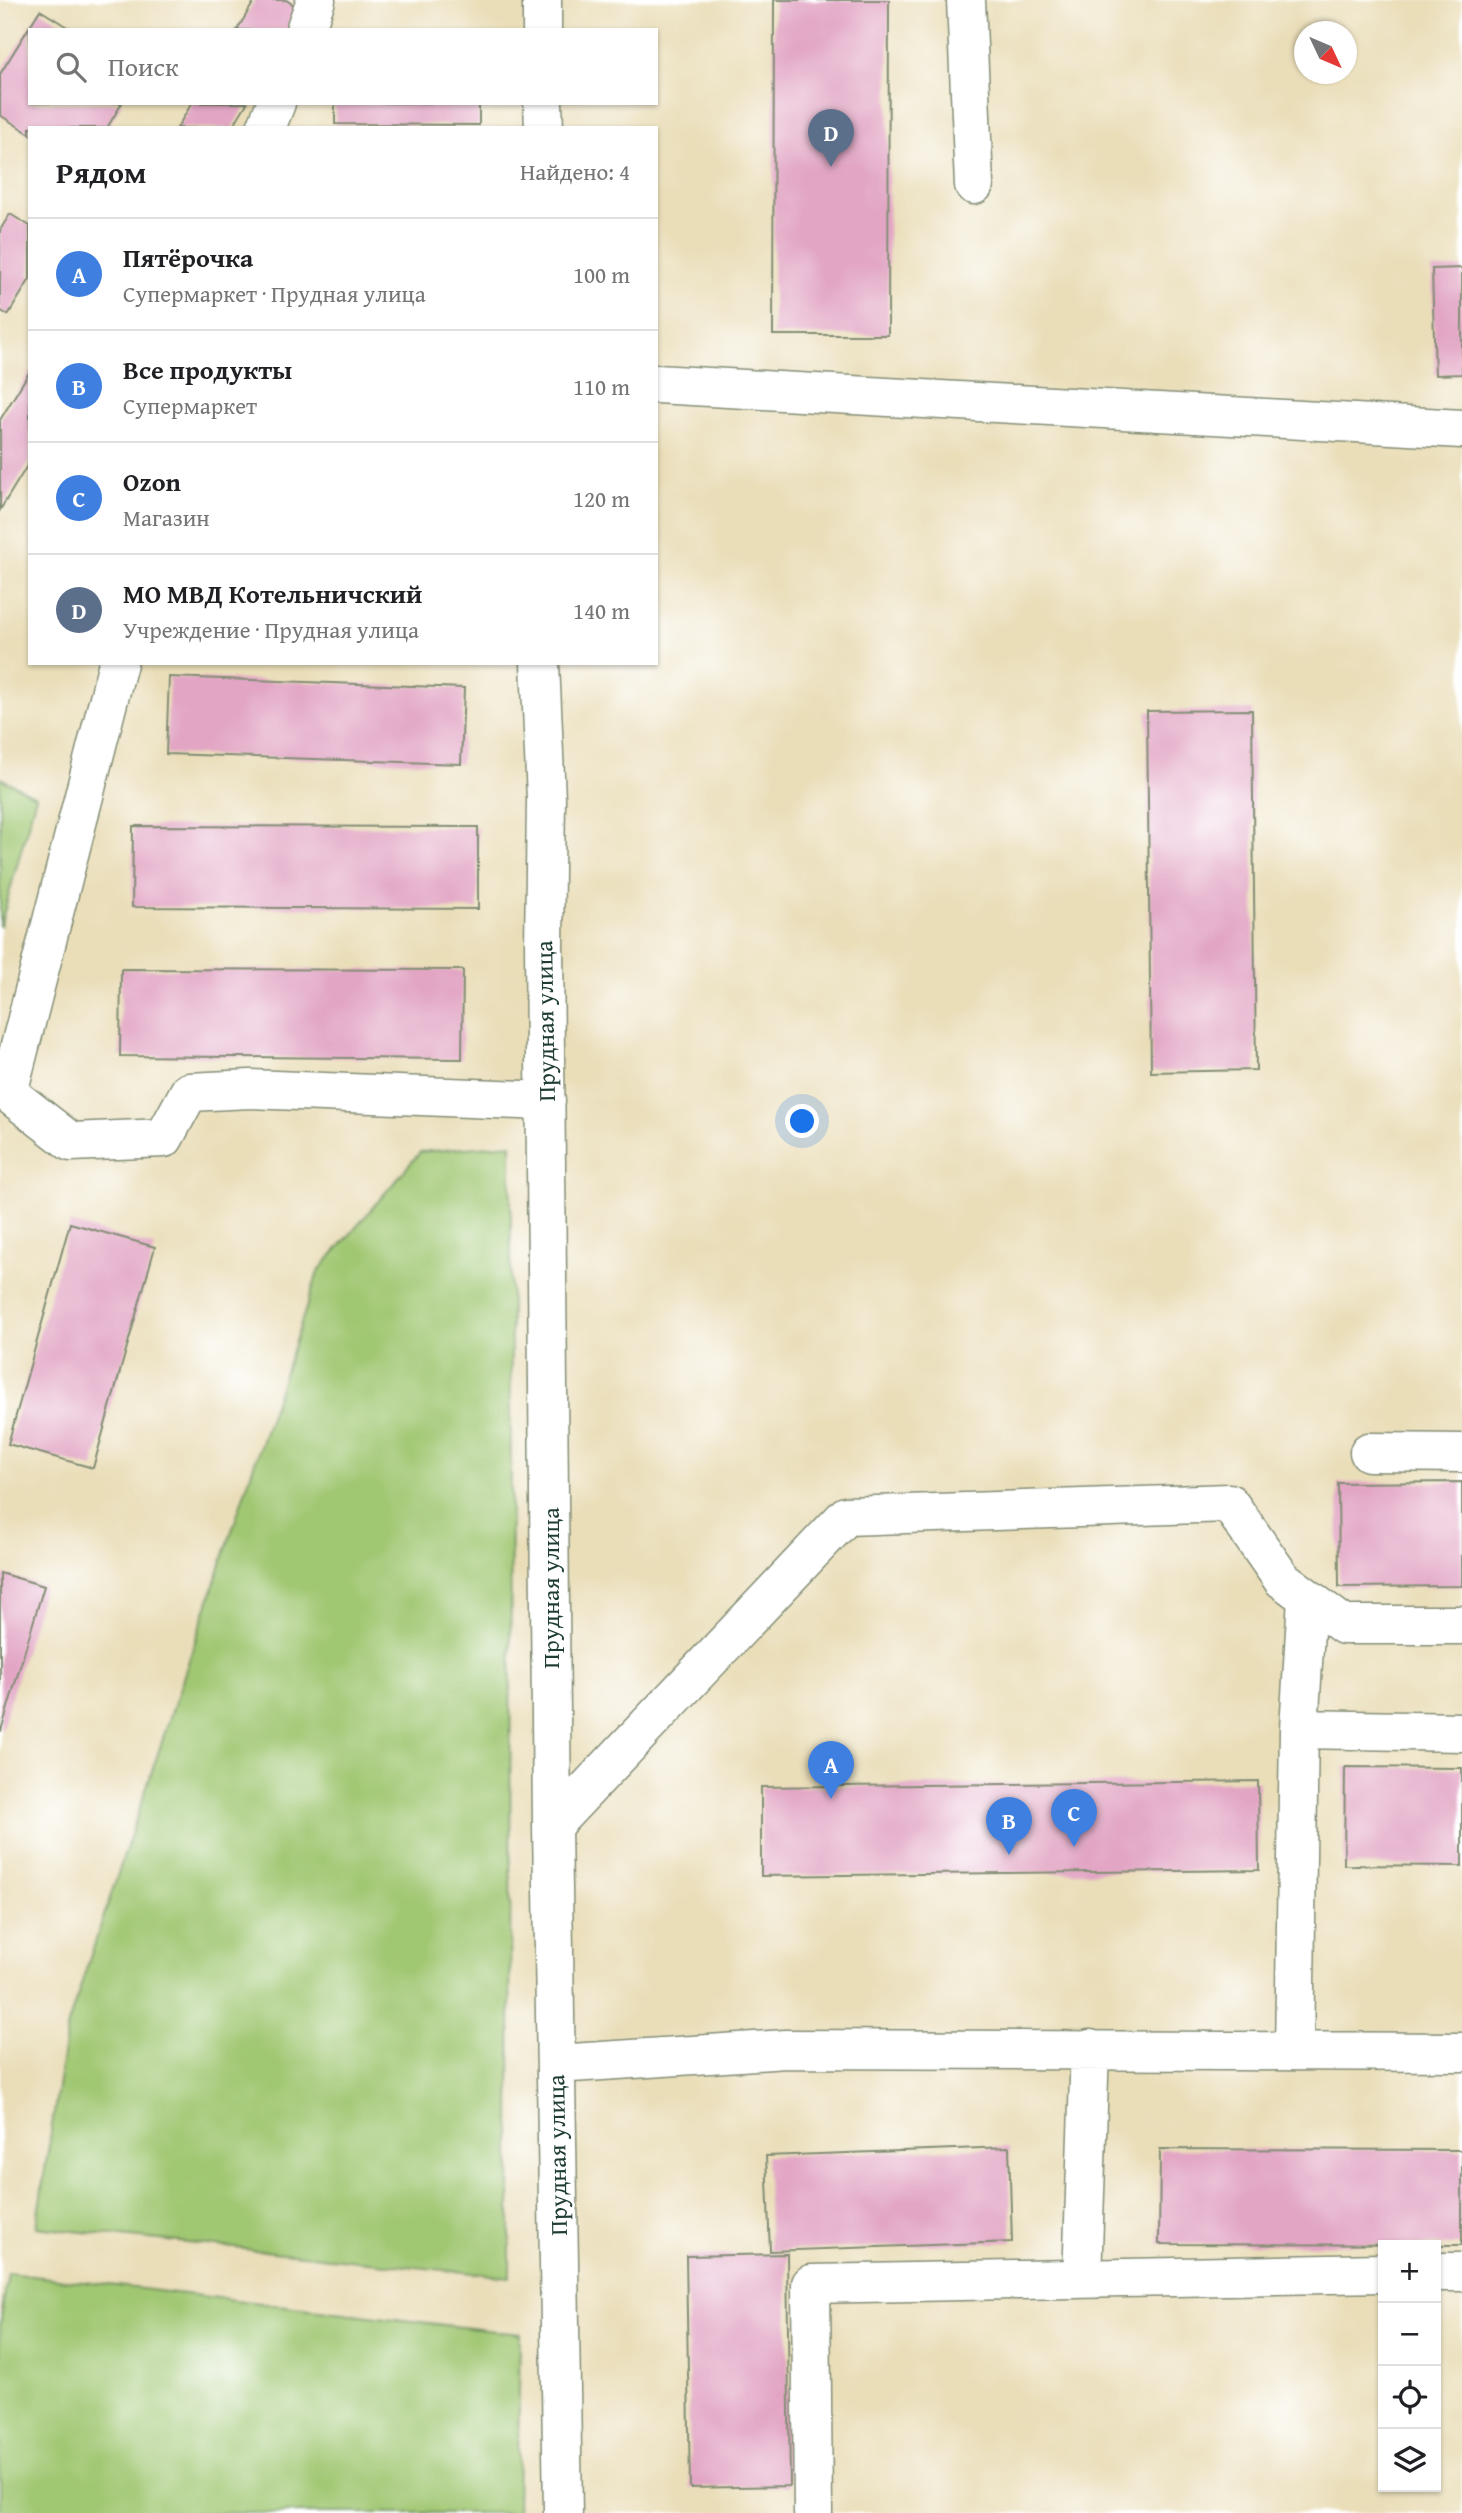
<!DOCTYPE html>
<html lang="ru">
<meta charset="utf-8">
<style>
:root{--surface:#fff;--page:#f6f6f6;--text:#202124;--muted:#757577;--line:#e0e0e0;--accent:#0b8043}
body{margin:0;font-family:"Gentium Book Plus",serif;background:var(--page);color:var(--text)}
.controls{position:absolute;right:21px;bottom:21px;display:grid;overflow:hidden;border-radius:0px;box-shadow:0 2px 5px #0004}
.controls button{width:63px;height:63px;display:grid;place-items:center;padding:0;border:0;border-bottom:2px solid var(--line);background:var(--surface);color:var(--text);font:35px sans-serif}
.compass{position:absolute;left:1294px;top:21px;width:63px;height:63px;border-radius:50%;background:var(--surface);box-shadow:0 2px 5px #0004;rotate:134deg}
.you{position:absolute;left:803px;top:1122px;width:24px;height:24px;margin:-18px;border:5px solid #fff;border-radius:50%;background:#1a73e8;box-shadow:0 0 0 10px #1a73e833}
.badge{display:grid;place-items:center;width:46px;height:46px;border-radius:50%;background:var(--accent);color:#fff;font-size:23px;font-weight:700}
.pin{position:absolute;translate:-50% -58px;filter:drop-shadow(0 2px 4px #0008)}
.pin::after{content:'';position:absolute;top:37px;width:24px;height:21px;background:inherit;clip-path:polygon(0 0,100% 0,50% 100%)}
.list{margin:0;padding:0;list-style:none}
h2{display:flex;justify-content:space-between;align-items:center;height:91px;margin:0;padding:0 28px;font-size:30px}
h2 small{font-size:23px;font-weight:400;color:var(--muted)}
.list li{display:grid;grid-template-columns:46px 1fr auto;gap:21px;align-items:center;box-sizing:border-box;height:112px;padding:0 28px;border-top:2px solid var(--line)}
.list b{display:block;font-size:26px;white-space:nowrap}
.list p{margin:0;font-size:23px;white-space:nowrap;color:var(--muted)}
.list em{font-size:23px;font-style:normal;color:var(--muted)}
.icon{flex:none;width:38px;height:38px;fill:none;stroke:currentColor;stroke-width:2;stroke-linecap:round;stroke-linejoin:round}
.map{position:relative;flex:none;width:1462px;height:2513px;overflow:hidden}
.search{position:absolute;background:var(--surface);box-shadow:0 2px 5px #0004;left:28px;top:28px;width:630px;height:77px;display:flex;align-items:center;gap:18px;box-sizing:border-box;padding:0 24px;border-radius:0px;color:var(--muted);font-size:26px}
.panel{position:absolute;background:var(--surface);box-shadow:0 2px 5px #0004;left:28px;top:126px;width:630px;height:539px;border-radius:0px}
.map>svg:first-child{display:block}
</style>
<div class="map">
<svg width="1462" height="2513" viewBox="0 0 1462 2513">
<rect width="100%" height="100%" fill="#fff"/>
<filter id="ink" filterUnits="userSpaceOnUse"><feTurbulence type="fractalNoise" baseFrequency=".0143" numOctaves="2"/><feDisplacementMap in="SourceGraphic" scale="14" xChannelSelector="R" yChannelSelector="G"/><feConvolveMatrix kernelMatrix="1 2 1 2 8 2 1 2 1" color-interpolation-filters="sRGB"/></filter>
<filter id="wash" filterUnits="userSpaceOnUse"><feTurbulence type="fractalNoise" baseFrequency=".00686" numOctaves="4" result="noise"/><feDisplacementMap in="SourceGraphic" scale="28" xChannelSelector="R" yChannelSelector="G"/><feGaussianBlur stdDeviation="1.57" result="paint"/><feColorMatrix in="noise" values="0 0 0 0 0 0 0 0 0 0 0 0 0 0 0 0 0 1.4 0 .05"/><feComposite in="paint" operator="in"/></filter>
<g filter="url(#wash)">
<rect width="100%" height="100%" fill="#eadeb9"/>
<path fill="#a0c772" stroke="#608253" stroke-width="2" d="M0,778l36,18 -36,131z
M511,1144l-1,1133 -474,-50 32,-203 250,-752 102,-120z
M8,2273l512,61 -3,179h-517v-189z"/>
<g id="blocks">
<path fill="#e2a6c4" d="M255,0h31l17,11 -11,19h-55z
M774,0h115l-1,335h-115z
M40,10l32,20h-42v73h92l-15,25h-77v6l-30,-19v-41z
M192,103h55l-15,25h-55z
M335,103h144v22l-144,-1z
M10,214l20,12v53l-22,36 -8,-5v-80z
M1462,268v106l-27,1 -3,-106z
M30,371v90l-30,49v-90z
M169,677l295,11 -3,76 -295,-10z
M1252,710l4,360 -105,2 -4,-361z
M133,826l345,1v82l-346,-2z
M121,969l342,1 -1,89 -342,-3z
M70,1223l85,24 -62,221 -85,-24z
M1462,1482v104l-123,1 -1,-104z
M0,1573l44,13 -43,145h-1z
M1345,1767l117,1v98l-118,-1z
M1258,1781l1,89 -498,6v-89z
M1009,2147l3,95 -242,9 -4,-95z
M1160,2149l302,1v95l-303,-1z
M787,2254l3,232 -100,2 -4,-232z"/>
</g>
</g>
<g filter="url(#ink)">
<use href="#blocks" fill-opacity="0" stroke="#848e76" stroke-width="2"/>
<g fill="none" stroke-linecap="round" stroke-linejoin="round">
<defs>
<path id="minor" d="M966,0l8,185
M305,30l11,-30
M542,30v-30
M543,103l1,25
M266,128l10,-25
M656,384l806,45
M118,663l-110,430 63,49 93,-4 25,-46 61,-3 296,12
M540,663l6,136 -2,146 8,881 11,687
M1369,1452l93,1
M1299,1729l163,3
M552,1826l294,-310 383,-13 53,76 62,46h118
M1294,2051l5,-322 8,-131
M556,2064l230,-15 676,3
M1436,2272h26
M1082,2279l8,-230
M813,2513l-2,-229 572,-11"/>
</defs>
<use href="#minor" stroke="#848e76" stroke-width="41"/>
<use href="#minor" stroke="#fff" stroke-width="38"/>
</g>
</g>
<g text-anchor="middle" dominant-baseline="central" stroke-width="5" stroke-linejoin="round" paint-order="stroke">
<g font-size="24" fill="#1f3d34" stroke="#fff">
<text transform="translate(545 1021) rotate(-91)">Прудная улица</text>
<text transform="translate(550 1588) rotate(-90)">Прудная улица</text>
<text transform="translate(557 2155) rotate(-91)">Прудная улица</text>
</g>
</g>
</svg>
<div class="controls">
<button>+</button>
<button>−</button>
<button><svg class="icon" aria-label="locate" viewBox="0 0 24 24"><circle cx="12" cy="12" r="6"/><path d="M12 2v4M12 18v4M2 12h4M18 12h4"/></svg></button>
<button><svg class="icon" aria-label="layers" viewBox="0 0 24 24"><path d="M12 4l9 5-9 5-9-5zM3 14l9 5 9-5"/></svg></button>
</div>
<svg class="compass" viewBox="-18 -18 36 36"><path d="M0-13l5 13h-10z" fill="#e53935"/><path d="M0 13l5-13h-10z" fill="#757577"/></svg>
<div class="you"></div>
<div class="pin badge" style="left:831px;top:1799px;background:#3f7fe0">A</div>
<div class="pin badge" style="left:1009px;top:1855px;background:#3f7fe0">B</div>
<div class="pin badge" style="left:1074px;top:1847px;background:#3f7fe0">C</div>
<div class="pin badge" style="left:831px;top:167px;background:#5c6f8a">D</div>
<div class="search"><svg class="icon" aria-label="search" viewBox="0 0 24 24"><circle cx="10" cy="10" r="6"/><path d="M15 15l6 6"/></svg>Поиск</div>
<section class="panel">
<h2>Рядом<small>Найдено: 4</small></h2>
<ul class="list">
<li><span class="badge" style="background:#3f7fe0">A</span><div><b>Пятёрочка</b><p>Супермаркет · Прудная улица</p></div><em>100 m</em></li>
<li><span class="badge" style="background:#3f7fe0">B</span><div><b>Все продукты</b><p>Супермаркет</p></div><em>110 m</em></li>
<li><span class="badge" style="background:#3f7fe0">C</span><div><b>Ozon</b><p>Магазин</p></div><em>120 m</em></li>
<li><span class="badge" style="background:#5c6f8a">D</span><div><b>МО МВД Котельничский</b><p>Учреждение · Прудная улица</p></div><em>140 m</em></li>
</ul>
</section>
</div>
